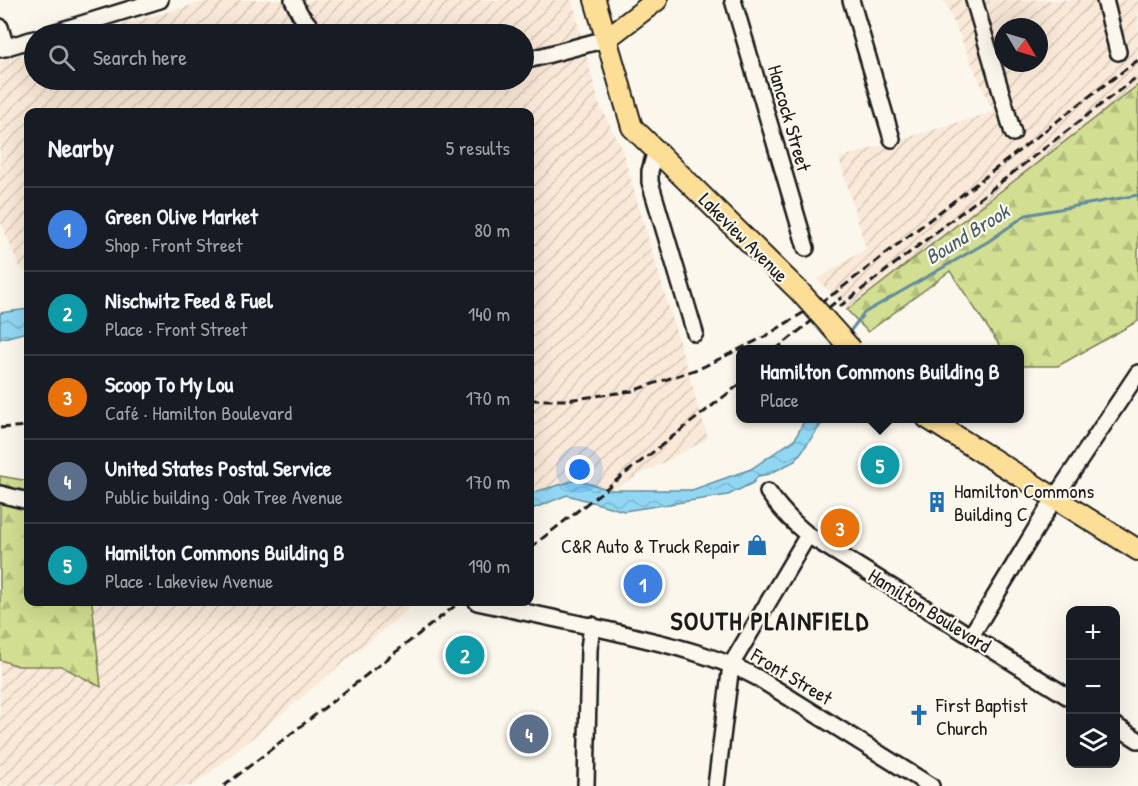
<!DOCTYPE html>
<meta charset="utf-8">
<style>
:root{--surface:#171b24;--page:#242831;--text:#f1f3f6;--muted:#9ea1a6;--line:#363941;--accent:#1f6fb2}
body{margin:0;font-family:"Patrick Hand",sans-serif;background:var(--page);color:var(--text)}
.controls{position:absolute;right:18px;bottom:18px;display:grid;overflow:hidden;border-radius:12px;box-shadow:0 6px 24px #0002}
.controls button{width:54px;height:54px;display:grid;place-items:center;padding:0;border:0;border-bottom:2px solid var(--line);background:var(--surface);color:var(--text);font:30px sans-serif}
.compass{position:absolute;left:994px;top:18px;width:54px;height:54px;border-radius:50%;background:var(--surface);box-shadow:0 6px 24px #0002;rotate:128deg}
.you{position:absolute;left:580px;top:470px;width:21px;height:21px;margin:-15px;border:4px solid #fff;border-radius:50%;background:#1a73e8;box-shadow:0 0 0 9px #1a73e833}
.badge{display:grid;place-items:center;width:39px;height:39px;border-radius:50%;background:var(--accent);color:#fff;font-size:20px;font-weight:700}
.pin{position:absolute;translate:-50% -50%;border:3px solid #fff;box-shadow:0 2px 6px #0006}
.popup{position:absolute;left:736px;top:345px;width:288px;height:78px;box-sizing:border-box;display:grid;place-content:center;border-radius:12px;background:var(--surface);filter:drop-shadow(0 2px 4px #0005);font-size:20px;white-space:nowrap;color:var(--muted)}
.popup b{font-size:22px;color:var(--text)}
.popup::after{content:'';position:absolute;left:50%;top:100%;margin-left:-12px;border:12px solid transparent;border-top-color:var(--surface)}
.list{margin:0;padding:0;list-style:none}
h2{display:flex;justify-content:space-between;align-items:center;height:78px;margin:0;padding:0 24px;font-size:26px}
h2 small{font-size:20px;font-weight:400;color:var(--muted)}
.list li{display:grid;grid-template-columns:39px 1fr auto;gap:18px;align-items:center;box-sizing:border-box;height:84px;padding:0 24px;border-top:2px solid var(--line)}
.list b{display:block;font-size:22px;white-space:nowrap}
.list p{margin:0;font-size:20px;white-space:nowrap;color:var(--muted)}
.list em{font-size:20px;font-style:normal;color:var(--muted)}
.icon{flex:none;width:33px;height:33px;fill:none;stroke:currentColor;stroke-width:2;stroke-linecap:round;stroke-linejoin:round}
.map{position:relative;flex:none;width:1138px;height:786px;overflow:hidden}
.search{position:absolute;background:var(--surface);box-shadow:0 6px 24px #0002;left:24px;top:24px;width:510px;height:66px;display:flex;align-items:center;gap:15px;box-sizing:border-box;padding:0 21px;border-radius:33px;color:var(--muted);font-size:22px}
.panel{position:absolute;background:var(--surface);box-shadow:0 6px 24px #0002;left:24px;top:108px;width:510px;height:498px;border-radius:12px}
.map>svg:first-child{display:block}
</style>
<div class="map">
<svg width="1138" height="786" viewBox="0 0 1138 786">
<defs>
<pattern id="industrial-furrows" width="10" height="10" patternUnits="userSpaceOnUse" patternTransform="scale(1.5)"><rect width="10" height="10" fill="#fae9d8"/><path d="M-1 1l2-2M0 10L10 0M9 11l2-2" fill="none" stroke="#d6c7b9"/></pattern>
<pattern id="forest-firs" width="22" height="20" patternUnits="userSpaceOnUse" patternTransform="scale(1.5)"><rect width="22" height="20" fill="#d2de91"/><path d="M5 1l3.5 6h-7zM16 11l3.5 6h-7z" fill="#b4be7c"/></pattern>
<pattern id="water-waves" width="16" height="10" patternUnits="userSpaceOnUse" patternTransform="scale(1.5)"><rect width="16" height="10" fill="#91d7f3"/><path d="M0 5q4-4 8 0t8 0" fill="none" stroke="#7cb8d0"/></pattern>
</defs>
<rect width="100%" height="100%" fill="#fbf7ec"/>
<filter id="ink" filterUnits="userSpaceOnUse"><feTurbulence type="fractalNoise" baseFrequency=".0167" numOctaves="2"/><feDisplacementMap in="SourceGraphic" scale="12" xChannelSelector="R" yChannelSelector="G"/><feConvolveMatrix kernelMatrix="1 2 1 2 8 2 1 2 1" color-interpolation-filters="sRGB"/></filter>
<g filter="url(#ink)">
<path fill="url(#industrial-furrows)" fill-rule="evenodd" d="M209,0h363l27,104 22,43 87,292 -97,51 -34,-10 -47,13v-381h-502v162l-10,-10 -18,-43v-160l34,-10v29h490v-46h-433z
M944,0h194v85l-291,225 -30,-31 49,-30 -27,-91 154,-46zM1003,27h36v36h-36z
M92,602h325l-223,184h-194v-126l18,6h43l40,20z"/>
<path fill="url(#forest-firs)" stroke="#777d56" stroke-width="1.5" d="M1138,85v236l-80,45h-38v-16l-18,-1 -52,-78 -82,61 -21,-22z
M0,476l28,5v121h64l9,85 -40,-21h-43l-18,-6z"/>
<path fill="url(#water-waves)" stroke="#628c9d" stroke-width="1.5" d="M28,309v24h-5l-23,6v-26z
M805,419h20l-30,42 -26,13 -11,2 -5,7 -25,12 -104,16 -57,-16 -37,15v-17l47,-13 34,10h81l59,-21 44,-30z"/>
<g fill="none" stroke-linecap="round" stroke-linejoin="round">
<path stroke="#628c9d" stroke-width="3" d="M848,334l16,-21 125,-72 37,-26 112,-20"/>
<defs>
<path id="minor" d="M293,0l7,14 16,20
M733,0l73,248
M851,0l41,139
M974,0l39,133
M1105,0l13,52
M0,27l6,21
M49,34l111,-34
M0,49l34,-10
M524,61l82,-22
M656,150l-6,21v11l45,151
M768,492c12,17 24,30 40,43l262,163
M0,494l28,7
M477,602c55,12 112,23 167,37 39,9 79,20 114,39l173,108
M971,636l83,-137 84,-126
M1116,726l22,14
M586,786l3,-137 3,-24
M716,786l15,-121 77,-130"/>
<path id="major" d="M595,0l37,127 169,166
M606,39l51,-39
M927,418l211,132"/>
</defs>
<use href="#minor" stroke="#1c1c1c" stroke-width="20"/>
<use href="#major" stroke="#1c1c1c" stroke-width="24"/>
<use href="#minor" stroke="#fbf7ec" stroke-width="15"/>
<use href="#major" stroke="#fdde96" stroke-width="20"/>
<path stroke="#1c1c1c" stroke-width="3" stroke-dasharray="9 4.5" stroke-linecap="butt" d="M839,307l299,-231
M775,350l67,-53
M530,400h37l65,-9 71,-24 61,-30 71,-44 256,-198 47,-35
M0,428l28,-2
M530,548l210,-164
M224,786l236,-184"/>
<defs>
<path id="major-bridge" d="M801,293l51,57"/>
</defs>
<use href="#major-bridge" stroke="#1c1c1c" stroke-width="24" stroke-linecap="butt"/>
<use href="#major-bridge" stroke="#fdde96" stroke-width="20"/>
</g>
</g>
<defs>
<symbol id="building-bare" viewBox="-9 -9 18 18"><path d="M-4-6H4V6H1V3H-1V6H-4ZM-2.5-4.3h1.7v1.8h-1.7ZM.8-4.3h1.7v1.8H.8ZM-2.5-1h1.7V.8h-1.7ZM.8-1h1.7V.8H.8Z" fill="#1f6fb2" stroke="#fbf7ec" stroke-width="2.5" paint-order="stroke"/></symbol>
<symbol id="shop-bare" viewBox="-9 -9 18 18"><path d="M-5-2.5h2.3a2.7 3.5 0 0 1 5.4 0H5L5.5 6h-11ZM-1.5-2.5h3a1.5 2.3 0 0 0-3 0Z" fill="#1f6fb2" stroke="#fbf7ec" stroke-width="2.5" paint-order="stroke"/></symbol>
<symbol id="church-bare" viewBox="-9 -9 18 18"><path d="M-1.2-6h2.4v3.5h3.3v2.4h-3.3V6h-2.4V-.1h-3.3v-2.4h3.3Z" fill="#1f6fb2" stroke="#fbf7ec" stroke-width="2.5" paint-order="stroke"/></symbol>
</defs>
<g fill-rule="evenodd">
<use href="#building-bare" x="922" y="487" width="30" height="30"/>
<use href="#shop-bare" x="742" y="530" width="30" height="30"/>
<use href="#church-bare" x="904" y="700" width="30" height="30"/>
</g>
<g text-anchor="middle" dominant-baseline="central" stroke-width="4.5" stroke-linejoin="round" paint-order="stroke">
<g font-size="20" fill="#1c1c1c" stroke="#fbf7ec">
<text transform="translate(790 118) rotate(74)">Hancock Street</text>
<text transform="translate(744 237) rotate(45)">Lakeview Avenue</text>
<text transform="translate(930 610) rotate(32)">Hamilton Boulevard</text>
<text transform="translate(792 676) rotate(31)">Front Street</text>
</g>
<g font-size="20" fill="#1c1c1c" stroke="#fbf7ec" text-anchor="start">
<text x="954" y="490">Hamilton Commons<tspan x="954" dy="23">Building C</tspan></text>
<text x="740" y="545" text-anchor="end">C&amp;R Auto &amp; Truck Repair</text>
<text x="936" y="704">First Baptist<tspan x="936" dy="23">Church</tspan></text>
</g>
<g font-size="21" font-style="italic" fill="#455d67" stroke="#fbf7ec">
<text transform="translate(967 234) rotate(-32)">Bound Brook</text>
</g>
<g font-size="26" font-weight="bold" letter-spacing="1.5" fill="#1c1c1c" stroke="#fbf7ec">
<text x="770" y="620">SOUTH PLAINFIELD</text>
</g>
</g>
</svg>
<div class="controls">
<button>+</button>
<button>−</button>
<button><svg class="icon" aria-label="layers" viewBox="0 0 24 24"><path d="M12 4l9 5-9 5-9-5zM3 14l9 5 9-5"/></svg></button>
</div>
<svg class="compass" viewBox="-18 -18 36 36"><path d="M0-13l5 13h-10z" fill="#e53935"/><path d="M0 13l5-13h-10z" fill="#9ea1a6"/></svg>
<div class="you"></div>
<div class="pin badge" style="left:643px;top:584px;background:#3f7fe0">1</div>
<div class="pin badge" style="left:465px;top:655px;background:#0f9aa8">2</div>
<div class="pin badge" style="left:840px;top:528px;background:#e8710a">3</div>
<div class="pin badge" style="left:529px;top:734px;background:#5c6f8a">4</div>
<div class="pin badge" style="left:880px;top:465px;background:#0f9aa8">5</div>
<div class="popup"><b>Hamilton Commons Building B</b>Place</div>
<div class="search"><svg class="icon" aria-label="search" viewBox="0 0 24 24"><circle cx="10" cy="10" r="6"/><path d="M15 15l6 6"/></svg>Search here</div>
<section class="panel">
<h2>Nearby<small>5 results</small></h2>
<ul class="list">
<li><span class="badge" style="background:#3f7fe0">1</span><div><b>Green Olive Market</b><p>Shop · Front Street</p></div><em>80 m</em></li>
<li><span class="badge" style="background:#0f9aa8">2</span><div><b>Nischwitz Feed &amp; Fuel</b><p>Place · Front Street</p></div><em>140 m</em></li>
<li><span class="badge" style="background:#e8710a">3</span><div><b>Scoop To My Lou</b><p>Café · Hamilton Boulevard</p></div><em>170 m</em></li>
<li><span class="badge" style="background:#5c6f8a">4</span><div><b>United States Postal Service</b><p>Public building · Oak Tree Avenue</p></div><em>170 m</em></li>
<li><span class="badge" style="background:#0f9aa8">5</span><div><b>Hamilton Commons Building B</b><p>Place · Lakeview Avenue</p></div><em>190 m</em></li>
</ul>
</section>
</div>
